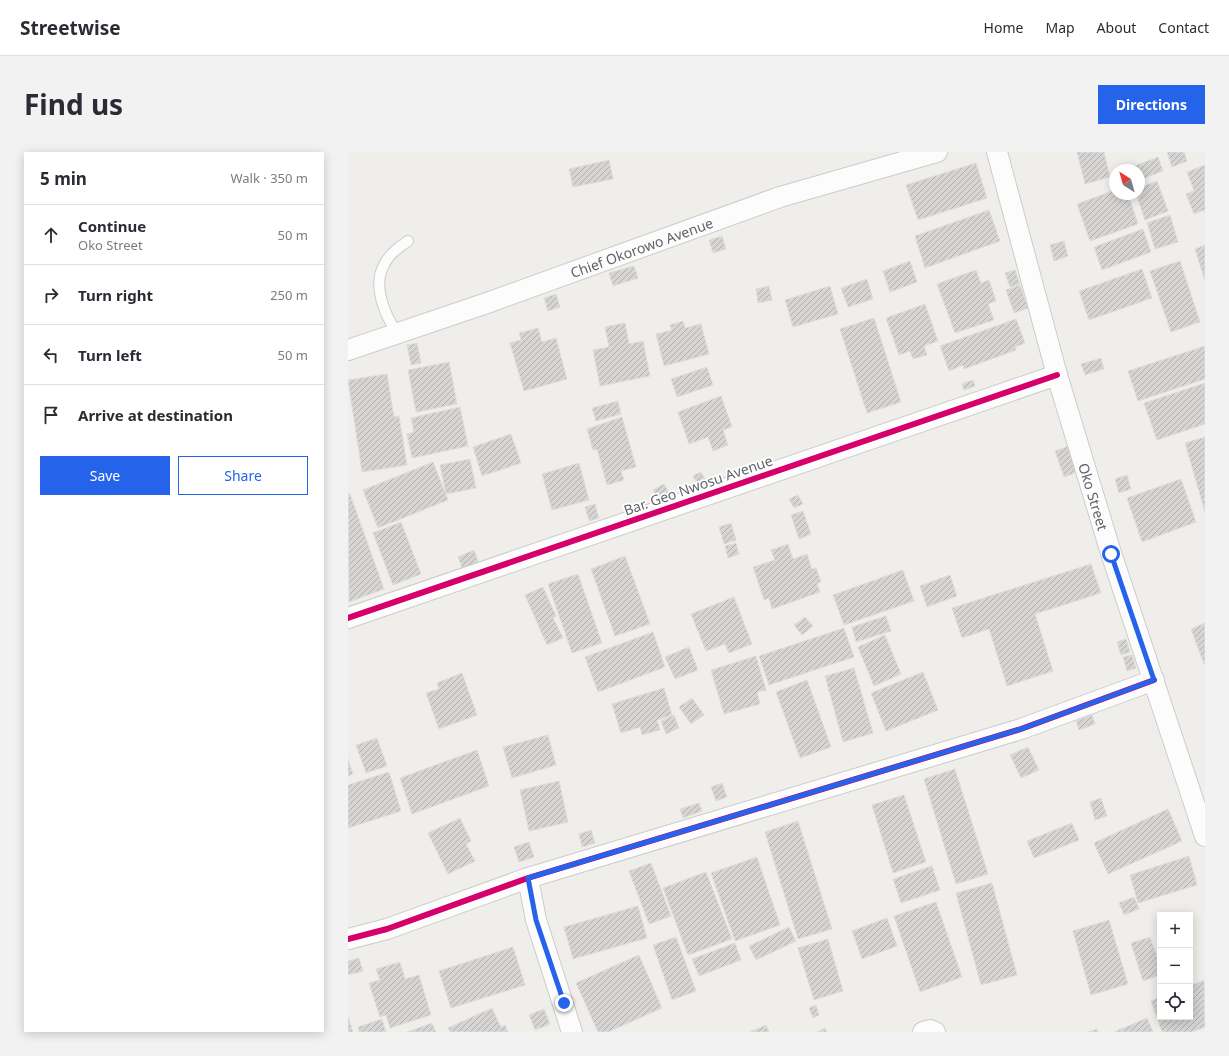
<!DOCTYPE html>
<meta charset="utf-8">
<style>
:root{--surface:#fff;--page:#f2f2f3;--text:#2b2b33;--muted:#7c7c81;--line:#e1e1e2;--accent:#2563eb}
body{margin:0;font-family:"Noto Sans",sans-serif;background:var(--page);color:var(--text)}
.controls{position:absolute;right:12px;bottom:12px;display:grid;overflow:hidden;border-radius:0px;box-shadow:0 2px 10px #0003}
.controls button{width:36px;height:36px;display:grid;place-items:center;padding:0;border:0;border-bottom:1px solid var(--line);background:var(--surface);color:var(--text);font:20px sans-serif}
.compass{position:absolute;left:761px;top:12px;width:36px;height:36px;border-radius:50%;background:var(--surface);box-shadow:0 2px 10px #0003;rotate:323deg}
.stop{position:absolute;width:12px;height:12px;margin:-9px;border:3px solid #2563eb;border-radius:50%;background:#fff}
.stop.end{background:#2563eb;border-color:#fff;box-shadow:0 1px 4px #0008}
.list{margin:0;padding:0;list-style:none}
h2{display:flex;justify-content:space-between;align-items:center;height:52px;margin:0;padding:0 16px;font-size:17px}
h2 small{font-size:13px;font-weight:400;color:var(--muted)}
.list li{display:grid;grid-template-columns:26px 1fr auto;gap:12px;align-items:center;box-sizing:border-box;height:60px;padding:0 16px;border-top:1px solid var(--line)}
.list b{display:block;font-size:15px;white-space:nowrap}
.list p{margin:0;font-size:13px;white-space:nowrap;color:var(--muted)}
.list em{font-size:13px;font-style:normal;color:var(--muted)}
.actions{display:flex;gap:8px;padding:12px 16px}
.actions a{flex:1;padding:9px 0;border:1px solid var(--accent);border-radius:0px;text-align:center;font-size:14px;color:var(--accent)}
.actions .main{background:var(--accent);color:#fff}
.icon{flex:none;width:22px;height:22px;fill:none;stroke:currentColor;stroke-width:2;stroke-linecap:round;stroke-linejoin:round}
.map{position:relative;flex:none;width:857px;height:880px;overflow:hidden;border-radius:0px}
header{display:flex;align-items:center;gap:24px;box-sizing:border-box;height:56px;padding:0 20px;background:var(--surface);border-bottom:1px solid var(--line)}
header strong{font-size:19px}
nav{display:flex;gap:22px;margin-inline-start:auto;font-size:14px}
.intro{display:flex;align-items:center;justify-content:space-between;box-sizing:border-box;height:96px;padding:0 24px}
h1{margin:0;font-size:28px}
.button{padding:10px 18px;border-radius:0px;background:var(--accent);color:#fff;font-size:14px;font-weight:700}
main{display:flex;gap:24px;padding:0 24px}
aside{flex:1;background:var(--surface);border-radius:0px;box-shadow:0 2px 10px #0003}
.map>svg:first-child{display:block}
</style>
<header>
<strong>Streetwise</strong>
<nav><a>Home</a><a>Map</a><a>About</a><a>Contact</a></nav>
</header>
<div class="intro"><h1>Find us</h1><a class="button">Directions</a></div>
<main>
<aside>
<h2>5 min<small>Walk · 350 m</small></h2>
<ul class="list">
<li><svg class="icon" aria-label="ahead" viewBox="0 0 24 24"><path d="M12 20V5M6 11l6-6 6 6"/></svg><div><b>Continue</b><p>Oko Street</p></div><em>50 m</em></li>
<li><svg class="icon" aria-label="right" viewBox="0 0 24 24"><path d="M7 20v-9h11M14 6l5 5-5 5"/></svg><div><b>Turn right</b></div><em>250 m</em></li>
<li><svg class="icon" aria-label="left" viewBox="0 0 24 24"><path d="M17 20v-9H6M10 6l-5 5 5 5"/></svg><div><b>Turn left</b></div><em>50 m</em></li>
<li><svg class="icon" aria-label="arrive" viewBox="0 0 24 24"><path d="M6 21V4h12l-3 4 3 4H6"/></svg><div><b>Arrive at destination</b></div></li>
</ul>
<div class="actions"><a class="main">Save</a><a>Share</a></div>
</aside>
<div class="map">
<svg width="857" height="880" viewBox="0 0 857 880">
<defs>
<pattern id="building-hatch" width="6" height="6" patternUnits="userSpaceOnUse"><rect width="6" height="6" fill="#d6d5d3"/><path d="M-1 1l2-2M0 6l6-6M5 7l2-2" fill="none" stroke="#b1b0af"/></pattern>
</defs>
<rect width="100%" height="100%" fill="#efeeea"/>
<path fill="url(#building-hatch)" stroke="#deddd9" d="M729,0h27l6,25 -25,7z
M819,0h17l3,9 -15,6z
M810,5l5,14 -24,9v-10h-15z
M261,8l4,19 -40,8 -4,-18z
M628,11l11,35 -69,22 -12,-35z
M857,13v48l-1,-3 -10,4 -8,-20 8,-3 -7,-19z
M809,29l11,30 -23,9 -9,-26h3v-6z
M767,38v4h13l10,30 -48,17 -13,-37z
M641,58l11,31 -75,27 -10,-32z
M822,63l8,27 -23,7 -8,-26z
M795,77l8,23 -49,18 -8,-23z
M374,84l4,13 -13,4 -4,-13z
M716,89l4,15 -14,5 -4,-16z
M857,93v36l-10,-32z
M562,109l7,21 -27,10 -7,-21z
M832,109l20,61 -29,10 -21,-61z
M286,114l4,12 -25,8 -4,-13z
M794,117l10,29 -63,22 -10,-29z
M628,118l5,13 8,-3 7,21 -8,3 6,16 -39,13 -18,-49z
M667,118l5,14 -10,3 -5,-14z
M519,127l6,20 -25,8 -7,-19z
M672,133l8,23 -14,5 -8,-23z
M421,134l3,14 -14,3 -2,-14z
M482,134l8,28 -45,13 -8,-27z
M208,142l4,13 -12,4 -4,-13z
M577,152l13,37 -14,5 3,9 -14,4 -3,-8 -11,4 -13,-37z
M526,166l27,84 -34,11 -27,-84z
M668,167l9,24 -10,4 1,3 -52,19 -1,-4 -14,6 -9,-25z
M335,169l2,7 16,-4 8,30 -45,12 -8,-32 16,-4 -2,-5z
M277,171l4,21 14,-3 7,35 -50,10 -7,-36 16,-3 -4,-20z
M190,176l4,14 14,-4 11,41 -43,12 -14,-48 11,-3 -2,-7z
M69,191l4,20 -10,2 -4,-20z
M857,194v33l-67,22 -10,-30z
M753,206l3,11 -19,6 -4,-11z
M101,210l8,42 -41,8 -8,-42z
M359,215l6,18 -36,12 -6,-18z
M39,222l7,43 5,-1 8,49 -45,7 -14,-92z
M625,228l2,6 -11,4 -2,-6z
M857,231v41l-48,16 -13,-37z
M373,244l11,31 -9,3 5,15 -15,6 -5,-14 -19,7 -11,-32z
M270,249l3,13 -25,7 -4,-13z
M112,255l8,39 -56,12 -5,-24 7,-2 -3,-14z
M274,265l14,50 -15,4 3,9 -17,5 -10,-36 -4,1 -6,-21z
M163,282l10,29 -39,13 -9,-29z
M857,285v75l-20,-69z
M721,294l8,26 -13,5 -9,-26z
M122,307l6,29 -30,6 -6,-29z
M85,310l15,38 -70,28 -15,-38z
M231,311l10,37 -37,10 -10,-36z
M353,320l5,9 -8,4 -5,-9z
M779,323l4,14 -12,4 -4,-14z
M833,327l15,43 -54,20 -15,-44z
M316,332l5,9 -11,7 -5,-10z
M0,342h2l34,95 -35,13z
M450,343l5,9 -9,4 -5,-9z
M247,352l4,14 -10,3 -4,-14z
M455,359l8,23 -12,5 -8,-24z
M53,370l20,52 -28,11 -20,-52z
M383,371l5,17 -12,4 -5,-17z
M388,391l3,11 -11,4 -3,-12z
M440,392l5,15 14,-5 5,15 4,-1 5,14 -4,1 3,9 -48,17 -3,-11 -5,2 -11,-33 22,-7 -4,-10z
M126,398l5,14 -16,6 -5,-13z
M277,404l25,68 -35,12 -24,-67z
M743,412l10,29 -66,21 18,57 -46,15 -18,-57 -27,9 -10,-30z
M555,418l11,31 -70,24 -11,-30z
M230,422l24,69 -30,10 -24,-69z
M602,423l7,21 -30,11 -7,-21z
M195,435l13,29 -3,2 10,20 -16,7 -22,-50z
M386,445l18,47 -23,9 -4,-9 -19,7 -15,-37z
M538,464l5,15 -35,11 -4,-15z
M457,465l8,9 -11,9 -8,-10z
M857,471v40l-1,1 -13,-35z
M496,476l10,29 -85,28 -10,-29z
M305,480l12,35 -67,25 -13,-35z
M537,483l16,39 -27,12 -16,-39z
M778,487l4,13 -9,3 -4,-13z
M341,495l9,23 -23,9 -10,-22z
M784,503l4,13 -9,3 -4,-14z
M408,504l10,34 -9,2 3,12 -36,10 -13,-44z
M506,516l19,65 -30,9 -18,-66z
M575,520l15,38 -52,21 -15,-38z
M114,521l15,42 -38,14 -13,-36 13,-4 -2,-6z
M459,528l24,67 -31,11 -24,-66z
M316,536l8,27 -15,5 3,10 -18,5 -2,-8 -19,6 -9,-29z
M344,546l12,17 -13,9 -12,-17z
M326,563l5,13 -13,6 -5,-13z
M744,563l3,9 -16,6 -3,-9z
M200,583l8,30 -44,13 -9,-31z
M29,586l10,28 -21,7 -10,-28z
M680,595l11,23 -18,8 -11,-23z
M129,598l12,36 -77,28 -12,-36z
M0,607l5,15 -5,2z
M607,617l33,105 -32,10 -32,-105z
M41,620l12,39 -53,17v-43z
M211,629l9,41 -39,9 -9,-41z
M374,631l5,14 -11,4 -5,-14z
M556,643l22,67 -33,11 -21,-68z
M753,646l6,18 -12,4 -5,-18z
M351,651l3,8 -19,7 -3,-9z
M820,657l14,32 -74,33 -14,-31z
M112,666l11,23 -5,3 9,17 -27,13 -20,-41z
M450,669l34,108 -34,10 -33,-107z
M724,671l7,17 -45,18 -7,-17z
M243,678l4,13 -13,4 -3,-13z
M181,690l5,15 -15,5 -5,-15z
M841,704l8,29 -59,18 -8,-28z
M409,705l23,68 -45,16 -24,-68z
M303,711l20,53 -22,8 -20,-53z
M584,714l8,24 -39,13 -8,-24z
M358,720l26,67 -44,16 -25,-67z
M644,731l25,92 -36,10 -25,-92z
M786,745l5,12 -15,6 -5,-12z
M588,750l26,75 -42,15 -26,-76z
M290,754l9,32 -74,21 -9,-32z
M539,766l10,28 -35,13 -10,-28z
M761,768l19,64 -37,11 -18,-64z
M441,775l7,14 -40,19 -7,-14z
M328,785l20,54 -24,9 -19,-55z
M802,785l10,28v10l-17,6 -12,-38z
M480,787l15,52 -29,9 -16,-52z
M387,791l6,17 -42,16 -7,-17z
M165,795l12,38 -74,23 -12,-37z
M291,803l23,53 -54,24h-10l-22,-49z
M11,806l4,13 -15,4v-14z
M52,810l5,17 14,-4 12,40 -41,13 -4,-13 -6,2 -11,-34 11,-3 -4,-11z
M856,828l1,47 -13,5h-30l-11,-31 9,-4v20h30v-31z
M468,853l3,10 -6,3 -4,-10z
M144,856l9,19 4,-2 3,7h-58l-2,-4z
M196,857l6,15 -15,6 -6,-15z
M0,865l5,15h-5z
M799,866l6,14h-39z
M34,867l4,13h-27l-1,-5z
M84,871l4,9h-29z
M418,873l3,7h-19z
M477,876l2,4h-10z
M749,877l1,3h-10z"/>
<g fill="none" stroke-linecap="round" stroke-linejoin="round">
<defs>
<path id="service" d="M49,181c-12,-18 -25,-47 -13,-68 5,-11 15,-18 24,-24"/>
<g id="minor">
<path id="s1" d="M649,0l60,223 54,178 94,283"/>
<path id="s2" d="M0,198l139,-47 293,-106 157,-45"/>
<path d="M0,466l709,-243"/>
<path d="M180,726l8,42 36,112"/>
<path d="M0,787l39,-10 141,-51 493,-149 133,-49"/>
<path d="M575,880l7,-2 5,2"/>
</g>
</defs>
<use href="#service" stroke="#cbcccc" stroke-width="12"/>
<use href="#minor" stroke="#cbcccc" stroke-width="22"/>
<use href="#service" stroke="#fdfcfc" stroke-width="10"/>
<use href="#minor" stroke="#fdfcfc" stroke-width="20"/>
<defs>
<path id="cycleway" d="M0,466l709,-243
M0,787l39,-10 141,-51 493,-149 133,-49"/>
</defs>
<use href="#cycleway" stroke="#fff" stroke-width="8"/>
<use href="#cycleway" stroke="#d6006c" stroke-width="6"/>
</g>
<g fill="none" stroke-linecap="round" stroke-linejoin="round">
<path stroke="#2563eb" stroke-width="5" d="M216,851l-28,-83 -8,-42 493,-149 133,-49 -43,-126"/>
</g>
<g text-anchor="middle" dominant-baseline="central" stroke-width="3.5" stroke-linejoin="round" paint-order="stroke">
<g font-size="14" fill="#5f6368" stroke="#fff">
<text stroke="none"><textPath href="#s2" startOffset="311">Chief Okorowo Avenue</textPath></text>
<text transform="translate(350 333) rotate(-19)">Bar. Geo Nwosu Avenue</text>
<text stroke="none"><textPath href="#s1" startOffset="358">Oko Street</textPath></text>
</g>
</g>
</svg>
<div class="controls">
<button>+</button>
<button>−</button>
<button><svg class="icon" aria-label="locate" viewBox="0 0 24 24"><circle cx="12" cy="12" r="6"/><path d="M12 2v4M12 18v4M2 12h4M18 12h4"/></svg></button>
</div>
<svg class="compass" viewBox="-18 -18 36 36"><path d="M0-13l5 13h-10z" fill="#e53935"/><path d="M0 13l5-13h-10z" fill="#7c7c81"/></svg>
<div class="stop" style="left:763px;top:402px"></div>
<div class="stop end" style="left:216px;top:851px"></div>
</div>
</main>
